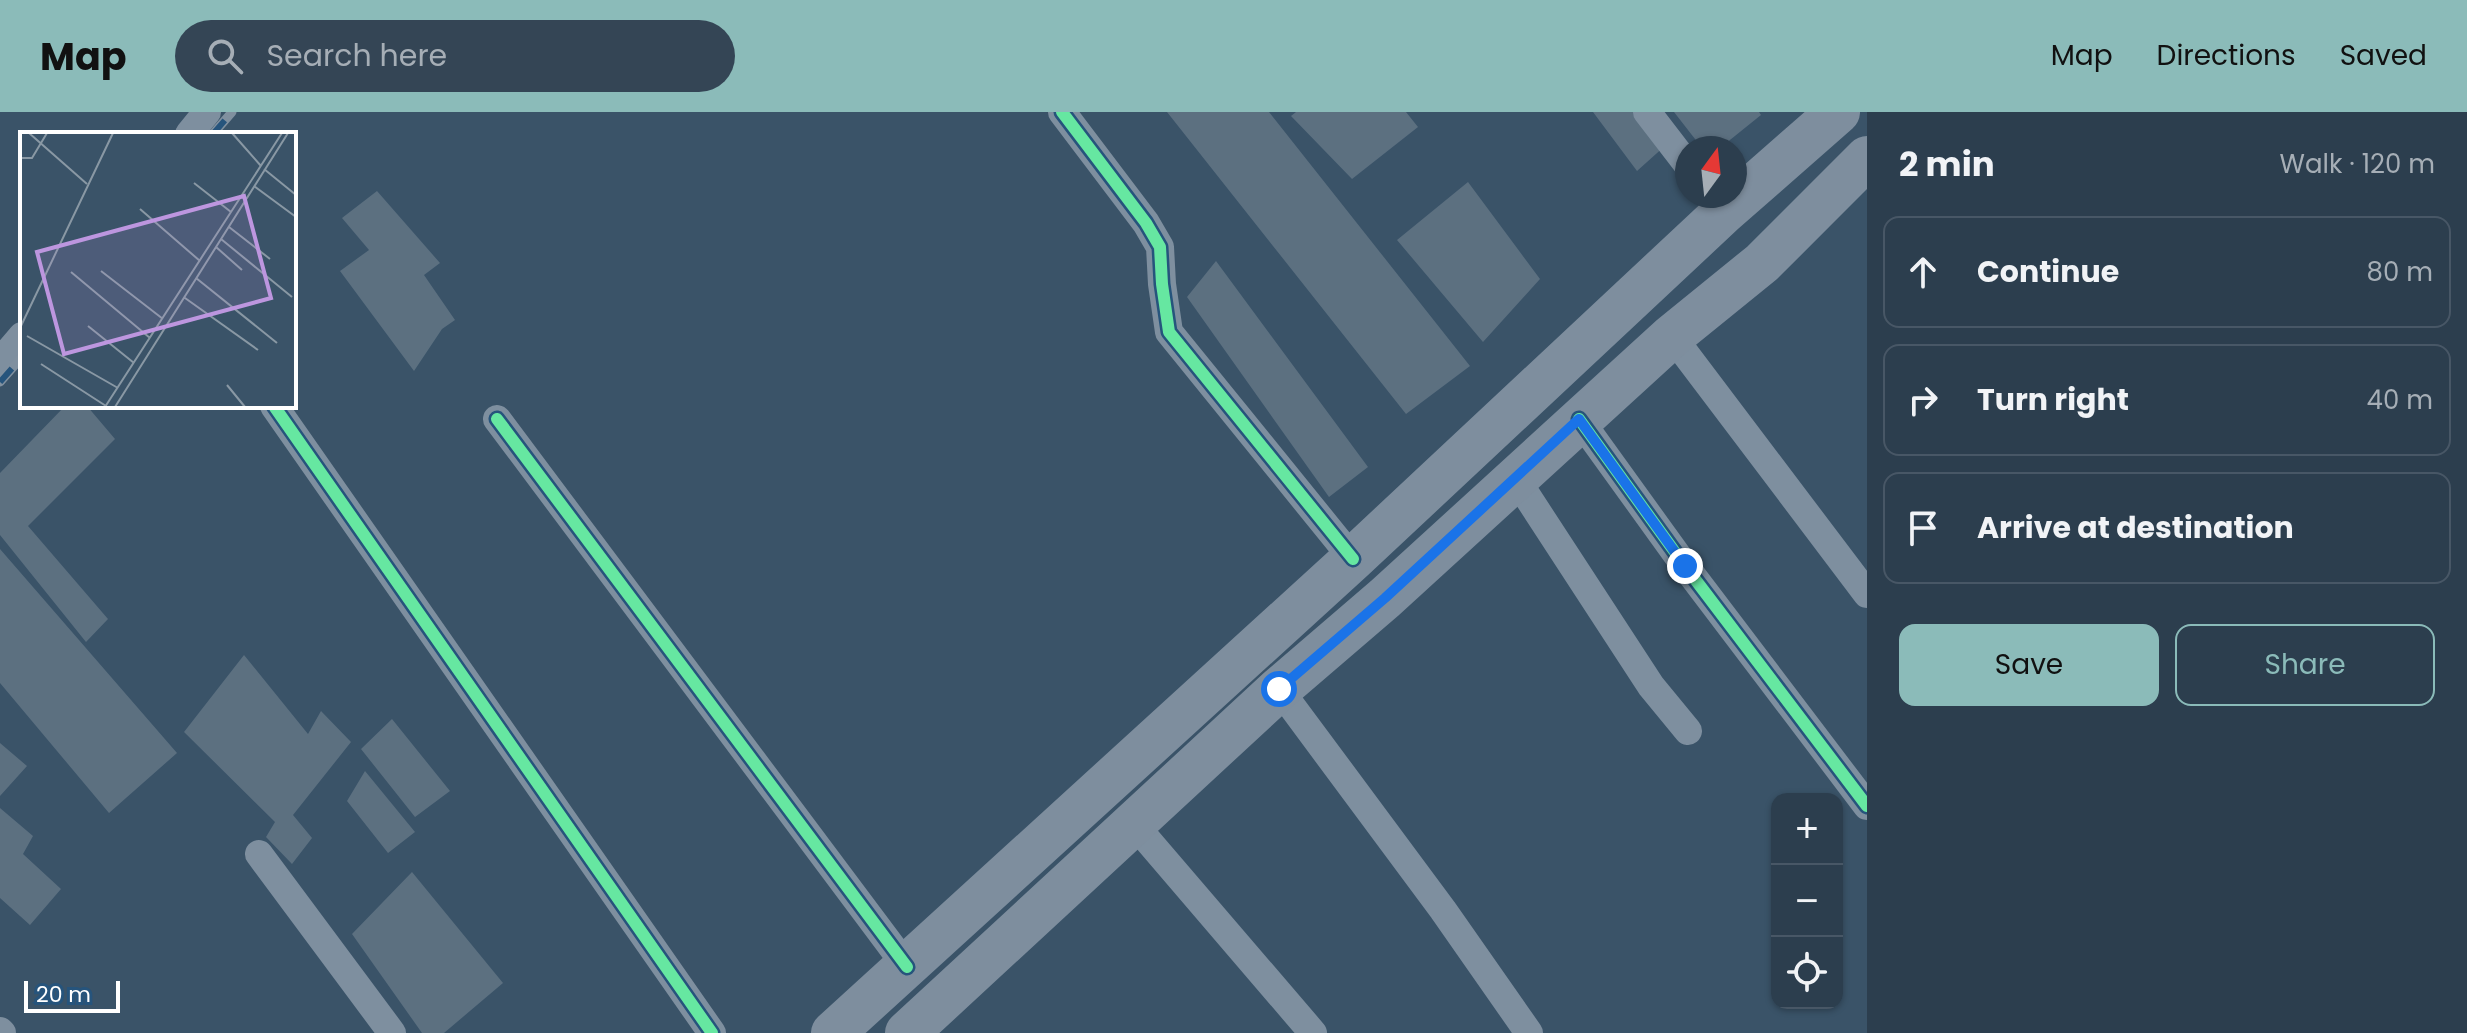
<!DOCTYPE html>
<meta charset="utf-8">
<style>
:root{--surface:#2c3e4e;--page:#344555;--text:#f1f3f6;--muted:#a6aeb6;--line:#485766;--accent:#8bbbb9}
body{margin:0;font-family:Poppins,sans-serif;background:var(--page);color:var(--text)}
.controls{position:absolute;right:24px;bottom:24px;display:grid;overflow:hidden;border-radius:16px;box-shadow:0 2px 6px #0004}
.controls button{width:72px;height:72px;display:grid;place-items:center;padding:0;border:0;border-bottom:2px solid var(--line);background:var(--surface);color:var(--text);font:40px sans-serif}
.compass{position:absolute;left:1675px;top:24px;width:72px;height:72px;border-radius:50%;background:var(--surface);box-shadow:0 2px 6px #0004;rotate:15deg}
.scale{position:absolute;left:24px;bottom:20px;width:96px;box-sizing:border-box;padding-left:8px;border:4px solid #fff;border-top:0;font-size:22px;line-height:28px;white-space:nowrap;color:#fff;-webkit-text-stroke:6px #26547c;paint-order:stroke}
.stop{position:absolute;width:24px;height:24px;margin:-18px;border:6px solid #1a73e8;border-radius:50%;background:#fff}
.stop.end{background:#1a73e8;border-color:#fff;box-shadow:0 2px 8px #0008}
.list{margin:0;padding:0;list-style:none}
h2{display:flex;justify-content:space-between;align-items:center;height:104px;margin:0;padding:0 32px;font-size:34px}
h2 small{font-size:26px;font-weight:400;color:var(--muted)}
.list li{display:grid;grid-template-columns:52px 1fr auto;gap:24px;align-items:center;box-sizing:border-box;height:112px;margin:0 16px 16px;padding:0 16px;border:2px solid var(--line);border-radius:16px}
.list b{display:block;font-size:30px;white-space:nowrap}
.list em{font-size:26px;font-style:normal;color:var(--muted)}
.actions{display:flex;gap:16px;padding:24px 32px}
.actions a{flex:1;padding:18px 0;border:2px solid var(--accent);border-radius:16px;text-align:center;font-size:28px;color:var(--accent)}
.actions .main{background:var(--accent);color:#111}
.icon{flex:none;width:44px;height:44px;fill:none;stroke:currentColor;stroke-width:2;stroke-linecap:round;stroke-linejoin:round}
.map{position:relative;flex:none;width:1867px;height:921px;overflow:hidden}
header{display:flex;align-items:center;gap:48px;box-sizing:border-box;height:112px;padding:0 40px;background:var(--accent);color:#111}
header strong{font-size:38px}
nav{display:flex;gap:44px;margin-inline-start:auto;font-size:28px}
.search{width:560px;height:72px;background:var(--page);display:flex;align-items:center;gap:20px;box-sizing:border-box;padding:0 28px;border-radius:44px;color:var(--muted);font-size:30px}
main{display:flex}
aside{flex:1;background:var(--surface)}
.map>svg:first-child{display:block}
</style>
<header>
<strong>Map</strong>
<div class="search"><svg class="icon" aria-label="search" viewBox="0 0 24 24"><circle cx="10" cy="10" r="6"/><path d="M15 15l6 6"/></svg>Search here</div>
<nav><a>Map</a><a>Directions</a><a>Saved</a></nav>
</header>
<main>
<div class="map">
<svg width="1867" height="921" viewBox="0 0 1867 921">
<rect width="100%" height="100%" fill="#3a5368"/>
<path fill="#5c7080" d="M1167,0h102l201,254 -64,48z
M1296,0h110l12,15 -66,52 -61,-63z
M1593,0h64l19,24 -39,35z
M1674,0h85l2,3 -41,33h-18z
M1468,70l72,97 -57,63 -86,-102z
M377,79l63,72 -16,12 31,45 -13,9 -28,42 -74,-100 29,-21 -27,-32z
M1216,149l152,206 -39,30 -142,-200z
M65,294h22l28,33 -87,87 80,93 -22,23 -86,-107v-62z
M0,437l177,204 -68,60 -109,-130z
M244,543l64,79 13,-23 30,31 -58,73 19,23 -20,26 -26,-27 9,-15 -91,-90z
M392,607l58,72 -35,26 -54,-68z
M0,631l27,23 -27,30z
M365,659l50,61 -27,21 -41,-52z
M0,696l33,28 -10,18 38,35 -31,36 -30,-27z
M412,760l91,111 -59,50h-22l-70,-99z"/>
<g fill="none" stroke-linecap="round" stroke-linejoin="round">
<path stroke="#7e8f9f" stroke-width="28" d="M1062,0l84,111 14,24 2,37 7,48 184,227
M1647,0l40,52
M189,22l18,-22
M1672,224l195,258
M0,250l22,-26
M274,294l438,627
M497,307l410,548
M1579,307l106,147 182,240
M1516,367l135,207 37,45
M1279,577l164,221 86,123
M1133,711l180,210
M259,742l133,179
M0,919l2,2"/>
<path stroke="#7e8e9e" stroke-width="44" d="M833,921l520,-474 371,-347 114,-100
M907,921l372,-344 106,-91 287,-262 90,-73 105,-105"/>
<defs>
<path id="rail" d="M213,22l19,-22
M0,270l22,-25"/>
</defs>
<use href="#rail" stroke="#80909f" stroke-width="9"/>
<use href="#rail" stroke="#26547c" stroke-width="6" stroke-dasharray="18" stroke-linecap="butt"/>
<defs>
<path id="cycleway" d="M1062,0l84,111 14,24 2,37 7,48 184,227
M274,294l438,627
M497,307l410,548
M1579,307l106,147 182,240"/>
</defs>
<use href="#cycleway" stroke="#26547c" stroke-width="17"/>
<use href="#cycleway" stroke="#66e7a1" stroke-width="12"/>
</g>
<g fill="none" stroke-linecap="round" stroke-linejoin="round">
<path stroke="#1a73e8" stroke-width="10" d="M1279,577l106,-91 194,-179 106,147"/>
</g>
<g transform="translate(20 20)">
<rect width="276" height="276" fill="#3a5368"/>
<path fill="none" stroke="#8998a4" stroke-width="2" d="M9,1l58,51M212,1l29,33M0,26h12l15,-25M244,37l32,26M174,51l37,29M234,54l42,31M120,77l60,52M209,95l41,32M201,107l71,58M196,115l26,23M81,139l62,48M51,140l79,66M176,146l81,65M165,166l73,52M68,194l46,37M0,196l93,-195M7,204l91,52M21,232l65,42M207,253l18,22M85,275l177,-274M95,275l173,-274"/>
<path fill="#bd96df" fill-opacity="0.15" stroke="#bd96df" stroke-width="4" d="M224,64l27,102 -207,56 -27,-102z"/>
<rect width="276" height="276" fill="none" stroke="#fff" stroke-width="4"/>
</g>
</svg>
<div class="controls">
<button>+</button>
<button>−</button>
<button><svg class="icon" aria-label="locate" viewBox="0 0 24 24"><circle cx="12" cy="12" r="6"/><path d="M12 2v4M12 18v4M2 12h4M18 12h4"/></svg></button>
</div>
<svg class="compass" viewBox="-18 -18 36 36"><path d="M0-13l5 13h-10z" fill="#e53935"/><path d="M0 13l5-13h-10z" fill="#a6aeb6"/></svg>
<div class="scale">20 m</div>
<div class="stop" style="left:1279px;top:577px"></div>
<div class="stop end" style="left:1685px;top:454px"></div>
</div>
<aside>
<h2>2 min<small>Walk · 120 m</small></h2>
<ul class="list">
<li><svg class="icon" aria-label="ahead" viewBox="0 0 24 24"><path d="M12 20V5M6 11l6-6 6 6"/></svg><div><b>Continue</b></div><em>80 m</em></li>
<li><svg class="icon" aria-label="right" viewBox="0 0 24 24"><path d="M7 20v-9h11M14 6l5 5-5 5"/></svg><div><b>Turn right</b></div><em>40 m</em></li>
<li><svg class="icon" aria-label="arrive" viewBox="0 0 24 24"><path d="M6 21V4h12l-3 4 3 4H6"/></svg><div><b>Arrive at destination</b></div></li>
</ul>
<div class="actions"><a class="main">Save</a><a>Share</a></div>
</aside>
</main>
